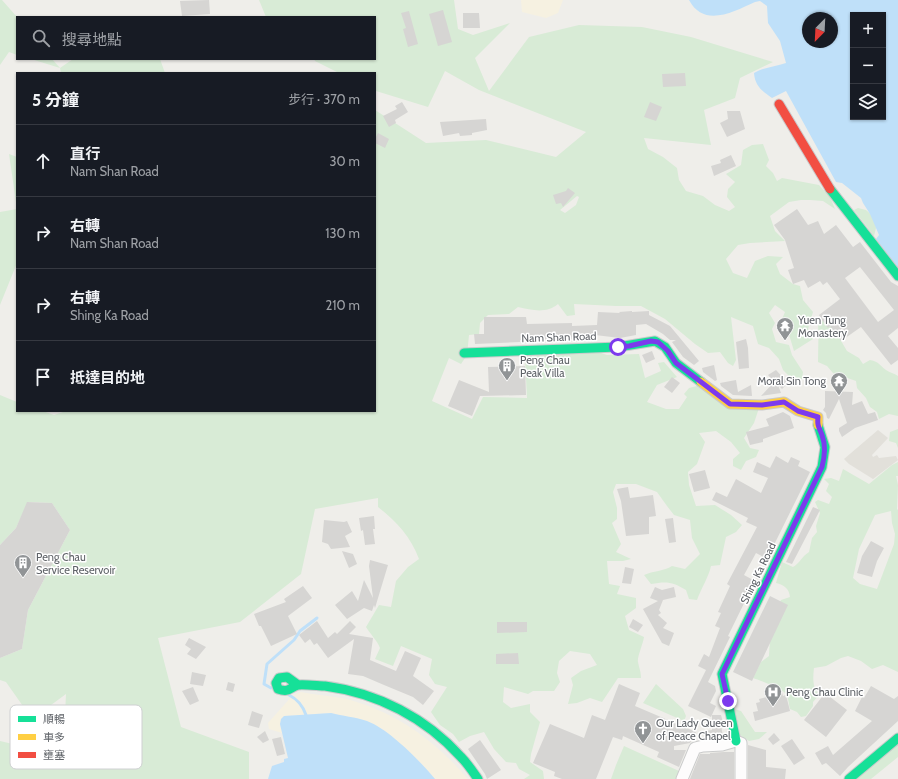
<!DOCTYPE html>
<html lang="zh-TW">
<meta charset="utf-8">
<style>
:root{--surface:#171b24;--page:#20242c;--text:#f1f3f6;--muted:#9ea1a6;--line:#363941}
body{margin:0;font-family:Cabin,"Noto Sans TC",sans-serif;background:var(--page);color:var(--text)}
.controls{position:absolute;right:12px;top:12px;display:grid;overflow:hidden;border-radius:0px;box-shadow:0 1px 3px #0004}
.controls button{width:36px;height:36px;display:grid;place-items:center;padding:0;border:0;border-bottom:1px solid var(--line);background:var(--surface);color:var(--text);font:20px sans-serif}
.compass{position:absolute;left:802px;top:12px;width:36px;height:36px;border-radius:50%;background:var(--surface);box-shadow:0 1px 3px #0004;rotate:204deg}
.stop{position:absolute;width:12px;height:12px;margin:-9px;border:3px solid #7c3aed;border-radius:50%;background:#fff}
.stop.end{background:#7c3aed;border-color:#fff;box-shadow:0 1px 4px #0008}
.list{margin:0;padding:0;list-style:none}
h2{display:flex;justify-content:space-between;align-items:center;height:52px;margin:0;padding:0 16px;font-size:17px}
h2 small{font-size:13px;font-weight:400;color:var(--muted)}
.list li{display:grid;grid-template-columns:26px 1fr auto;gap:12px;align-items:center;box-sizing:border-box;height:72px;padding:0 16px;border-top:1px solid var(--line)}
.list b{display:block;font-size:15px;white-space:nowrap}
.list p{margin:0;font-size:13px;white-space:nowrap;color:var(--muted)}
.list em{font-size:13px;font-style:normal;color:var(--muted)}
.icon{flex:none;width:22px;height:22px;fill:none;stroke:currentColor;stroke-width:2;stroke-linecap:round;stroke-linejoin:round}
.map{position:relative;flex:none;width:898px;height:779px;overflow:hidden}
.search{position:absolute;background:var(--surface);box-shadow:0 1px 3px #0004;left:16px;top:16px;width:360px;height:44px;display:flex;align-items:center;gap:10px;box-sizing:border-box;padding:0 14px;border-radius:0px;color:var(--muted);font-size:15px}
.panel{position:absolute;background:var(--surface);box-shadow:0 1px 3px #0004;left:16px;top:72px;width:360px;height:340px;border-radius:0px}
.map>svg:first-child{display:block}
</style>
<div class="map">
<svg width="898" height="779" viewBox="0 0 898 779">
<rect width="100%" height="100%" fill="#efeeea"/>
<path fill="#e2e0da" d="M878,430l10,8 -16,17 1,2 4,-2 2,3 17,-2 2,4 -25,19 -24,-15 -5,-5z"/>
<path fill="#d8ebd6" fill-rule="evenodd" d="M0,0h2l15,17v38l-8,-3 -9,13z
M259,0h195l4,29 15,6 37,-12 -35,35 14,33 40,-54 50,-12 63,2 49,10 82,25 -33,16 -5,20 -31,12 7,35 -67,-7 4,11 15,8 14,11 2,12 7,11 17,5 12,9 14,6 6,-4 -8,-10 1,-8 7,-7 -9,-8 15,-9 2,-15 9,-5 11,-1 6,16 -3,6 7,7 4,8 5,-3 37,7 11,12 5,12 -12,-8 -13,-1h-9l-12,2 -19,14 5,15 10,10 -35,2 -12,2 -12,14 7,14 14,5 8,-17 13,-5 15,1 -7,7 4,10 13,10 7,2 3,14 10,12 -5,17 5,10 -19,12 -7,-23 -5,-9 3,-7 -10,-7 -6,8 6,10 -3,6 4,13 13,3 3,10 11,17 -1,7 -9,1 -10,-10 -4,-11 -10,-11 -11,-4 -5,-18 -22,-9 5,43 -3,6 -5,-3 -8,-11 -12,1 -13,-9 -30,-25 -24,-13h-25l-42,-2 1,11 -8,1 -9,-12c-12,10 -26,6 -40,3l-9,7 -21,1 -8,8 -1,11 -10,1 -2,20 -6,9 -12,-6 -17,43 40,18 11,-22 44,1 -2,-40 4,-5 66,-2 12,4 32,-1 6,24 16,-7 -3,-8 6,-1 13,15 -20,8 -10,17 19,7h13l8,-12 -3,-3 5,-6 12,-3 10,9 49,11 -6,18 -10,15 6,10 9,2 -3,7 -10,4 -5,9 -8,-4v-7l7,-6 -9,-11 -15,-11 -17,2 6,9 -8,22 -9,8 1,13 7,21 19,-1 16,10 11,10 -6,7 -10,5 -6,28 -9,1c-2,10 -10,23 -14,34l-8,-1 -3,-9c-13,-8 -19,-9 -35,-6l-7,-9c9,-4 20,-4 28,-9l13,3 15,-15 -8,-16 -2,-18 -16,-5 -7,-9 -10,-14 -21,-8h-20l-3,8 4,16v11l-5,4 9,21 -5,8 15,7 -8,2h-16l2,23 11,2 -3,8 19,4v10l-11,8 4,14 15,7c-1,7 -7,20 -6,25 1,6 3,9 3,16h-23l-16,24 -12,-4 -13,5 -9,1 5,-19 -2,-7 10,-7 16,-6 -7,-11 -20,-3 -11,10 -2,12 3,9 -6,9h-21l-5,3 -24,-7 -1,15 8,6 19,-4v8l10,10 -9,32 -1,8 13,9 1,8h-20l6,-4 -11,-6 -3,-6 -10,-1 -12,-13 -10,-17 -14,4 -11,6 -6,-8 -13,-9 -9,-13 16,-25 -12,-3 -6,-9 3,-16 -31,-13 -8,20 -18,-7 5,-11c-3,-8 -10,-14 -14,-21l13,-22 12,2 5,-26 12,-14 11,-8c-8,-22 -23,-38 -41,-52v-9l-63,11 -14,65 -61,48 -82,16 23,89 68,25v27h-249v-38l63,15 3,-62 -34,25 -26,-37 -6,-2v-22l22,-9 6,-39 42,-80 -18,-27 -24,-1 -12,26 -16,17v-150l17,7v9h26l11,4 12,-4h309v-301l51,33 60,-3 70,17 30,-25 -107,-42 -34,-19 -17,36 -52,-16 -1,-1v-17h-36l-24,-12 -1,-2h61v-42h-109zM577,196l2,1 -3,8 -11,8 -5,-3z
M31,59h21l8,9 13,-9h87l5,14h-104l-1,-5z
M9,154l8,3v106l-17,42v-93l17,-3z
M858,208l8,2 9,8 1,10 -2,8 -20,-26z
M822,320l5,6 6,1 14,24 12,7 4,6 7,-4c10,2 9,5 16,10 4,3 8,3 12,6v40l-9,-2 -10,5 -2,-7 -7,-5 -4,-9 -9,-10 -1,-7 -23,-8 -6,-7 -9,-4c0,-13 1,-26 0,-38z
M898,429v19l-2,-5 -7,-2 1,-9z
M898,462v14h-2l2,9 -1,24 1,1v162l-15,-7 -11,4 -11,-8 -13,-5 -7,2 -15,8 -12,2c-1,9 -2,19 5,27l-6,7v4l-7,10 -5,1 -4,-5 -7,-3c-1,-4 -2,-13 -4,-15 -3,-5 -27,-14 -33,-16l8,-16 8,-6c1,-19 3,-39 12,-56l9,-3c-1,-9 -6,-12 -14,-14l6,-21 11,5c8,-5 8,-10 16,-15l3,-14 5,-6 -1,-6 4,-13 -5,-11 3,-2 11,4 3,-7 -6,-6 3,-7 -5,-5 7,-1 8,3 4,-12 26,15 23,-19zM891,511l1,12 3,11 -1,10 -17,45 -17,-5 -7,-6 6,-29 16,-34z
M656,684l27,25 3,7 -2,5 -41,-18z
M734,709l7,2 14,21h12l-8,7 -10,2 -9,-6z
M898,743v14l-27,22h-14z
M624,746l55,25 -3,8h-65l5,-14z"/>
<path fill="#f6f1e1" d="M521,0h42l-5,13 -12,5 -24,-6z
M301,692c15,3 31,4 46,7 51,14 87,41 121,80h-33l-12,-14 -39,-35 -18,-9 -35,-8 -47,3 -4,8 2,9 -13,-4 -1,-6 24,-27z"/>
<path fill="#bfe0f9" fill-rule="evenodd" d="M689,0h209v268l-22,-29 3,-4 -9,-21 -7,-11 -2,-5 -19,-15 -6,-1 -50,-91 -14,7c-10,-7 -17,-12 -18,-25 10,-6 21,-6 32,-10l-6,-22 -12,-18 -1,-17 -7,-5 -5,1c-22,10 -51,26 -66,-2zM853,15h30v102h-30zM808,18h24v24h-24z
M331,713c11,3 25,4 36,8 23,9 52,39 68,58h-167l4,-13 12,-4v-3l4,-1 -8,-34 1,-5 3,-3z"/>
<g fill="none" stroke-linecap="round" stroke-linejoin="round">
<path stroke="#bfe0f9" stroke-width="3" d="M271,688l-7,-4 3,-20 27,-24 6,-9 17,-13
M289,695c8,4 14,11 17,20"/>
</g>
<path fill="#d6d5d3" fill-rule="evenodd" d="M209,0l1,14 -28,2 -2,-15z
M443,10l9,32 -14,4 -9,-32z
M409,11l9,33 -10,3 -5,-18 3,-1 -5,-15z
M463,13h16l1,15h-17z
M685,73l1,13 -23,1 -1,-13z
M402,102l6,10 -13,8 1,3 -7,4 -6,-11 14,-7 -2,-3z
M650,102l12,5 -6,14 -12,-4z
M727,111h13l5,18 -18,8 -7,-14 8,-4z
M486,119l1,11 -15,3v2l-12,1 -1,-3 -16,3 -3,-14z
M378,133l11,6 -4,9 -10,-5v-4z
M731,155l5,11 -22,10 -3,-10 10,-3 -1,-3z
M568,188l7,5 -12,14 -2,-4 -5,1 -3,-9 13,-4z
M797,209l11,16 10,-4 6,13 12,-9 17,22 7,-5 31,40 7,4v42l-10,8 10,12v12l-7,5 -30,-38 -20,14 -11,-15 -2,2 -6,-8 -3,-5 21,-16 -13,-17 -4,3 -3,-4 -12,7 -4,-8 -11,4 -5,-14 6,-2 -9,-28 -11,-15zM860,267l34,43 -16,12 -33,-44z
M632,311v1l17,-1v4l21,11 29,35 -5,4 -11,-8 -11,-15 4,-2h-6l-7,-6 -17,-10 -10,1v10l-16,3 -25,-3v4l-75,1v2l-45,2 -1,-10h10v-17h42l1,7 45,-1v3l25,-1 1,-13 22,1 -1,-1z
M746,339l2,9 1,20 -10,1 -3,-27z
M652,351l3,8 -9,4 -4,-8z
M714,365l3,15 -2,1 -12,-9 -1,-4z
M525,366l1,29 -46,1 -8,20 -24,-10 11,-26 30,12 -1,-25z
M776,370l12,13 -6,6 -4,-4 3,8 -20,3 13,-14 -6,-7z
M672,377l8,6 -8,10 -8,-6z
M736,380l2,12 13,-7 1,11 -19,-1 -12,-9 -1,-3z
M825,391l28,1 -1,13 10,-4 6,13 7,-2 3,8 -23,8 -13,9 -3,-6v-3l8,-5 -8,-24 -10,20 -2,-1 -1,-5 -3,-3 2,-3z
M783,412l7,4 4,12 -31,11v3l-13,3 -4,-13 23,-6 -3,-7z
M776,456l12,7 3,-6 9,4 -2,5 12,6 -43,87 -11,-6 -12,22 11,6 -27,55 2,1 -22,45 7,4 1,5 -6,12 6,3 -5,11 -23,-11 18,-36 -8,-4 6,-12 5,3 11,-29 -5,-2 6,-13 -3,-1 12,-26 -3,-2 30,-57 -11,-5 2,-4 -36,-18 4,-8 11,5 9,-18 25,14 7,-15 -15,-6 4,-10 13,6z
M705,470l5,18 -16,4 -5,-18z
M628,487l2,11 23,-3 3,21 -7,1v17l-23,2 -5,-35 -4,-12z
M27,502l25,1 18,27 -42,80 -6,39 -22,9v-113l16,-17z
M813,507l7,3 -28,54 -6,-2z
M374,516l1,13h-2l2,15 -10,1 -2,-15 -2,1 -2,-13z
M673,518l3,24 -7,1 -4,-24z
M324,520l20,2 3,-1 5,11 -7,4 5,11 -19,2 -3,-5 -6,-2z
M871,541l13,7 -7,13 -5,16 -15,-4 5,-17z
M342,551l11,3 4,10 -8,4z
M370,560l18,5 -13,43 -1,-3 -2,6 -8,-3 -17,11 -12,-14 17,-14 6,10 6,-21 9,18 -4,-32z
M625,567l9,2 -3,15 -9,-1z
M303,586l9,12 -24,18 9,18 -26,12 -10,-20h-2l-5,-12 32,-12 -2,-3z
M655,587l7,3 12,-3 2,10 -13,3 -4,10 2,3 -3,2 9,8 -4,5 11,5 -5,13 -7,-3 -19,-34 15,-8 -8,-3z
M770,596l18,9 -36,76 -19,-9z
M633,619l10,6 -5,7 -9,-5z
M317,621l11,17 7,-6 2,2 13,-13 6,6 -7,7 24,4 -3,22 26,11 9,-20 16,7 -8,18 21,15 -11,14 -10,-8 -29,-12 -21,-9 -15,-2 6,-35 -26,19 -11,-15 -3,2 -4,-6 -5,4 -6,-8z
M497,622h30v10l-30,1z
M189,638l17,9 -10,12 -9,-5 4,-5 -6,-4z
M518,653l1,11h-23v-10z
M192,672l14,3 -3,11 -13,-2z
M228,682l7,2 -2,8 -7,-2z
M619,684l21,9 -5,13 61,26 -6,11 -16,3v4h12l-7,17 -22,-10 2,-5 -36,-16 -1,4 -9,-3 -17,42h-34l-8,-3 1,-4 -22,-9 17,-39 34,14 8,-23 13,5z
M871,686l23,13 4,-3v25l-50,46 -8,9 -14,-13 -4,2 -7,-12 13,-7 5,9 39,-34 -17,-10 7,-14 2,1z
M193,687l6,14 -9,4 -8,-14z
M782,693l1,3 3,-1 4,16 -35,10 -2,-9 5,-1 -2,-8 4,-1 -1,-3z
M825,693l22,17 -21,27 -22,-17z
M252,711l11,4 -4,13 -11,-3z
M712,715h9l3,11 -3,-1 2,12 -16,2 -1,-8 6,-1z
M265,731l4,9 -6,3 -6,-6z
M774,733l6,7 -7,5 -5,-6z
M281,737l4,17 -8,2 -5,-17z
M792,739l13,19 -11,7 -13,-19z
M480,740l21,30 -14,9 -2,-5 -17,-25z
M748,745l18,5v17l20,2 -1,10h-37z
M724,752h10v27h-44l10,-25h10v-1z"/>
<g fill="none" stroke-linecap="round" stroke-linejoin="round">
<defs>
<path id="street" d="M682,779l13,-31 8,-2 19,-1 14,-4 5,2v36"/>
<path id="fast" d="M830,189l68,87
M464,353l154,-6 37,-6 10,6 11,16 25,19
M298,685l-11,-8 -8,1 -3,5 2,6c11,4 11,-1 20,-4 5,-1 22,1 27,1 53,7 101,32 136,71 7,7 12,15 17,22
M736,741l-14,-67 100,-207 3,-20 -7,-22
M849,779l49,-41"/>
<path id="slow" d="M701,382l29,22 32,1 22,-3 14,9 20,6v8"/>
<path id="jam" d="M779,104l51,85"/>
</defs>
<use href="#street" stroke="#cbcccc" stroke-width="13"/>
<use href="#fast" stroke="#cacacb" stroke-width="11"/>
<use href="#slow" stroke="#cacacb" stroke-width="11"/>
<use href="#jam" stroke="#cacacb" stroke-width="11"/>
<use href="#street" stroke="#fdfcfc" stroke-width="11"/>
<use href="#fast" stroke="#16e098" stroke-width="9"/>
<use href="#slow" stroke="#ffcf43" stroke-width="9"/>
<use href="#jam" stroke="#f24e42" stroke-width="9"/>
</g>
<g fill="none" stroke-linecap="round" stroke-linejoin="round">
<path stroke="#7c3aed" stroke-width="5" d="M618,347l11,-1 22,-5 7,1 10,9 8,12 54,41 32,1 22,-3 14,9 20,6c-1,9 1,10 4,18 4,11 3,21 0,32l-100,207 6,27"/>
</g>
<defs>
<symbol id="temple-pin" viewBox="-11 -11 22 30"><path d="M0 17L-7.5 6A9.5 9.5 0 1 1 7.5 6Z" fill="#919496" stroke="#fff"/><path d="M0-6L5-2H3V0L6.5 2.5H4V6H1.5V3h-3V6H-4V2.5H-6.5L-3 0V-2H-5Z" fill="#fff"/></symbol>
<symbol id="building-pin" viewBox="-11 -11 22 30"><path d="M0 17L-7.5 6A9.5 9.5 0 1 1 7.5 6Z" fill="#919496" stroke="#fff"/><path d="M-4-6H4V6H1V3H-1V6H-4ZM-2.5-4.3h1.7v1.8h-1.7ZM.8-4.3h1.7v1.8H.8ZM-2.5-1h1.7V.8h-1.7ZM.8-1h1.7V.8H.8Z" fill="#fff"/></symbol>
<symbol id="hospital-pin" viewBox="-11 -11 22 30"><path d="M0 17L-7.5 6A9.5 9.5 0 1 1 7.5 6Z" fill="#919496" stroke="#fff"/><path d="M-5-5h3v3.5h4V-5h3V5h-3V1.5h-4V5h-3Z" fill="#fff"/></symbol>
<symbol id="church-pin" viewBox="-11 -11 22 30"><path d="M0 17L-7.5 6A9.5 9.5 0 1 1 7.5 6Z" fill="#919496" stroke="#fff"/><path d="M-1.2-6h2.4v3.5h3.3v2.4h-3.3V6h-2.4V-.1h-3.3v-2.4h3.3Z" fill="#fff"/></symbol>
</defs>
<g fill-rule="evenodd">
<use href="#temple-pin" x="775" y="316" width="20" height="27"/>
<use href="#building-pin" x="497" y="356" width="20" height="27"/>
<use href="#temple-pin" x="829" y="371" width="20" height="27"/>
<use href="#building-pin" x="13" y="553" width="20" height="27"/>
<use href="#hospital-pin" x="763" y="682" width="20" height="27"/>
<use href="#church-pin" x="633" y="719" width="20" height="27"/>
</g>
<g text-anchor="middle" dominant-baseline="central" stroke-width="3" stroke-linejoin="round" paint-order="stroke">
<g font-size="11" fill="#5f6368" stroke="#fff" text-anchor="start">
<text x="798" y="320">Yuen Tung<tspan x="798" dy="13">Monastery</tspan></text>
<text x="520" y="360">Peng Chau<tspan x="520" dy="13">Peak Villa</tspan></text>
<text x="826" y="381" text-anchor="end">Moral Sin Tong</text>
<text x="36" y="557">Peng Chau<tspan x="36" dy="13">Service Reservoir</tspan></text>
<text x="786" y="692">Peng Chau Clinic</text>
<text x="656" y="723">Our Lady Queen<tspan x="656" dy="13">of Peace Chapel</tspan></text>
</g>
<g font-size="11" fill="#5f6368" stroke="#fff">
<text transform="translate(559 337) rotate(-2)">Nam Shan Road</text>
<text transform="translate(758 573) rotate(-64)">Shing Ka Road</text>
</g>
</g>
<rect x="10" y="705" width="132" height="64" rx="6" fill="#fff" stroke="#cfd0d2" stroke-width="1"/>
<rect x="18" y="716" width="18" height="6" fill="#16e098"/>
<rect x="18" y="734" width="18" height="6" fill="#ffcf43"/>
<rect x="18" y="752" width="18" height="6" fill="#f24e42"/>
<g font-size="11" fill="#5f6368">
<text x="43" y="723">順暢</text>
<text x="43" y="741">車多</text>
<text x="43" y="759">壅塞</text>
</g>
</svg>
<div class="controls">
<button>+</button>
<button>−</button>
<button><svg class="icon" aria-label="layers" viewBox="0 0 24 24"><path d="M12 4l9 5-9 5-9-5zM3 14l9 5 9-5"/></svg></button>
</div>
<svg class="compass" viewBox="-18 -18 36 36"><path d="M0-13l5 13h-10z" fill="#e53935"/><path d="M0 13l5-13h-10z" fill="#9ea1a6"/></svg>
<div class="stop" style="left:618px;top:347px"></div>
<div class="stop end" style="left:728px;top:701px"></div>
<div class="search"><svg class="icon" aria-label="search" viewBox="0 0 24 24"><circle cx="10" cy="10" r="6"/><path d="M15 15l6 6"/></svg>搜尋地點</div>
<section class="panel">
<h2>5 分鐘<small>步行 · 370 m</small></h2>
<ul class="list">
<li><svg class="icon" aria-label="ahead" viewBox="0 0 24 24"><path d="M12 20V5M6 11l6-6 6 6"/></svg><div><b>直行</b><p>Nam Shan Road</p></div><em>30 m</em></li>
<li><svg class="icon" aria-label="right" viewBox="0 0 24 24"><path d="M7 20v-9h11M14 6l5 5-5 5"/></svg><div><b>右轉</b><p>Nam Shan Road</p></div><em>130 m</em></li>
<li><svg class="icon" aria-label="right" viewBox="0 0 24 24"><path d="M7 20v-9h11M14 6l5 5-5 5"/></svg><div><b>右轉</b><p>Shing Ka Road</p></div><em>210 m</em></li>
<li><svg class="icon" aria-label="arrive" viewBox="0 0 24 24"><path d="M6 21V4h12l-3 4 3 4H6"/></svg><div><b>抵達目的地</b></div></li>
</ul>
</section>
</div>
